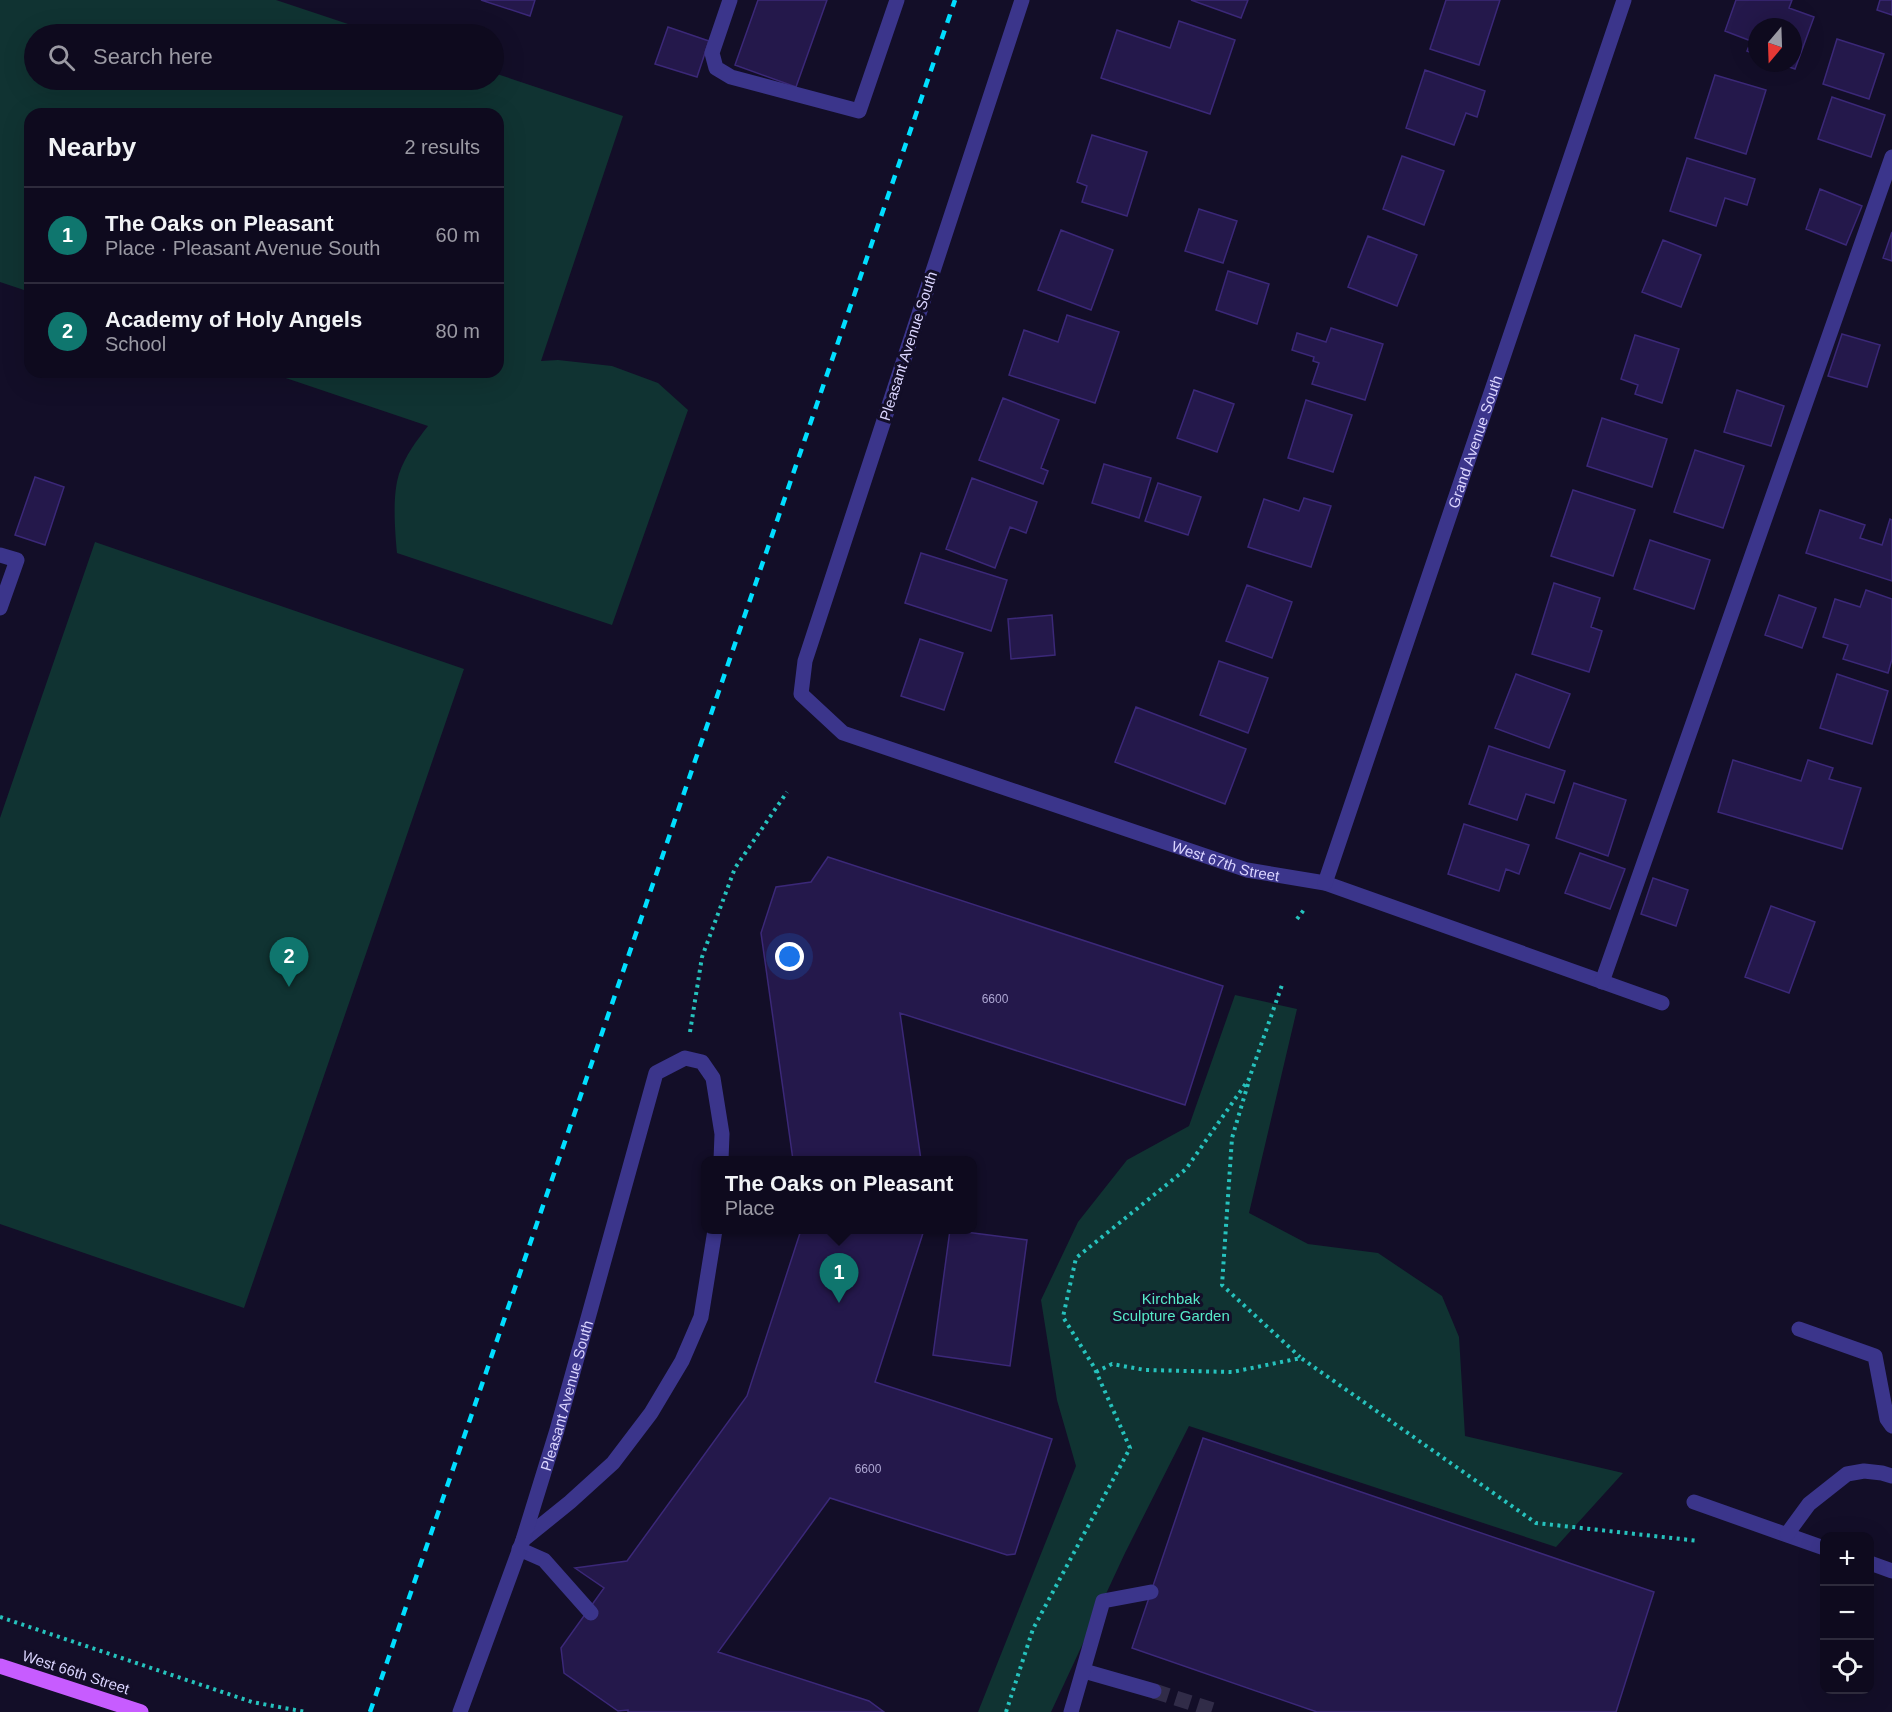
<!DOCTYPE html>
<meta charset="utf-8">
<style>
:root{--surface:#0e0a1e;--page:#1c182b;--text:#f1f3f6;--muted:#9b9aa4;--line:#2e2b3c;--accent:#0f766e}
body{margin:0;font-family:Arial,sans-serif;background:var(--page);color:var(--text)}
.controls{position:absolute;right:18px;bottom:18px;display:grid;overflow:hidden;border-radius:12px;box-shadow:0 6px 24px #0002}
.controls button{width:54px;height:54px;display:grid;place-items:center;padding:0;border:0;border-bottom:2px solid var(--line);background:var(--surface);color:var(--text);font:30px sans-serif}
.compass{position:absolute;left:1748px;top:18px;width:54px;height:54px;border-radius:50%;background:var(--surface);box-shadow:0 6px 24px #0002;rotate:199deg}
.you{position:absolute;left:790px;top:957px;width:21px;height:21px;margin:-15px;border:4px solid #fff;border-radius:50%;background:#1a73e8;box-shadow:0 0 0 9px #1a73e833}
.badge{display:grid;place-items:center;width:39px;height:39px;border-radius:50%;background:var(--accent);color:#fff;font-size:20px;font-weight:700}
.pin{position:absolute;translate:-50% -50px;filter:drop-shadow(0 2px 3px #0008)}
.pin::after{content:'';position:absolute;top:32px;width:21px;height:18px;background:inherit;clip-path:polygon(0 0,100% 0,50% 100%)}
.popup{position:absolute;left:701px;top:1156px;width:276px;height:78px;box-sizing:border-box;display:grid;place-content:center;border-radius:12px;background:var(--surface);filter:drop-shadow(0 2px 4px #0005);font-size:20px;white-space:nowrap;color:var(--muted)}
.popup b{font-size:22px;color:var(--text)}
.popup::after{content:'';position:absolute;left:50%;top:100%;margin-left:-12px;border:12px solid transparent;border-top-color:var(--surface)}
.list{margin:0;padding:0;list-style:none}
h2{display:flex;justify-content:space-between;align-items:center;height:78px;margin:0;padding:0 24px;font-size:26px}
h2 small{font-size:20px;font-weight:400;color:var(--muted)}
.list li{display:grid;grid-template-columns:39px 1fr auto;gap:18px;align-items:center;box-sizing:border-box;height:96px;padding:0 24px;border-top:2px solid var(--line)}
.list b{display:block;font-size:22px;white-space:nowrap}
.list p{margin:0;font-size:20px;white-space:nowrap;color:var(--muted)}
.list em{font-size:20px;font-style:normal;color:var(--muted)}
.icon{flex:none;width:33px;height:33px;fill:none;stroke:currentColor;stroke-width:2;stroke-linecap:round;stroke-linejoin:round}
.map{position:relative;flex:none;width:1892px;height:1712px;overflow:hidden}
.search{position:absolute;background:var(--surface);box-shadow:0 6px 24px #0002;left:24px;top:24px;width:480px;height:66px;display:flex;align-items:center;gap:15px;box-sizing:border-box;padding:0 21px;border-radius:33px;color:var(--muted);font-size:22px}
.panel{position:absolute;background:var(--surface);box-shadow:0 6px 24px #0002;left:24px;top:108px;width:480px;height:270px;border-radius:18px}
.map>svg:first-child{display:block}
</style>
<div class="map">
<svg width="1892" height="1712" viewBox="0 0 1892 1712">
<rect width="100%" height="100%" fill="#130e28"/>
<path fill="#103332" d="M0,0h276l102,34h-344v46h460v-7l129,43 -82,245 17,-1 54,6 46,17 30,27 -76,215 -215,-72c-2,-22 -5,-57 2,-79 6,-18 18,-34 29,-48l-160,-54h230v-258h-468v178l-30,-10z
M95,542l369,127 -220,639 -244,-84v-406z
M1235,995l62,14 -48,204 59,31 70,9 64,43 17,41 6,99 158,37 -67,74 -367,-121 -64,127 -74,159h-73l98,-246 -19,-66 -16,-100 37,-78 49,-62 62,-34z"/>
<path fill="#24184b" stroke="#3b2878" stroke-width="1.5" d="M481,0h54l-5,16z
M758,0h69l-31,87 -61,-22z
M1191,0h57l-7,18z
M1446,0h54l-21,65 -49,-16z
M1736,0h56l-3,8 25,9 -19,52 -17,-6h15v-36h-36v28l-10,-4 4,-10 -26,-10z
M1880,0h12v15l-15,-5z
M1179,21l56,19 -25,74 -109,-36 16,-48 53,18z
M668,27l41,14 -12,36 -42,-13z
M1837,39l47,15 -15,45 -46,-15z
M1425,70l60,21 -8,26 -11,-4 -12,32 -48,-17z
M1715,75l51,15 -20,64 -51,-16z
M1832,97l53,18 -14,42 -53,-18z
M1092,135l55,17 -20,64 -45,-14 5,-16 -10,-4z
M1402,156l42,15 -20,54 -41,-16z
M1687,158l68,21 -8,26 -22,-7 -9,28 -46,-15z
M1820,189l42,17 -16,39 -40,-16z
M1199,209l38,12 -14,42 -38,-12z
M1061,230l52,20 -22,60 -53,-20z
M1892,232v29l-9,-3z
M1368,236l49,19 -20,51 -49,-19z
M1663,240l38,15 -20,52 -39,-15z
M1228,271l41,13 -12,40 -41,-14z
M1067,315l52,17 -24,71 -86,-28 15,-45 34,12z
M1331,328l52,16 -18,56 -53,-16 7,-21 -6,-2 1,-4 -22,-7 5,-17 29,9z
M1842,334l38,11 -13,42 -39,-11z
M1635,335l44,14 -17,54 -27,-9 3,-9 -17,-6z
M1194,390l40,14 -17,48 -40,-14z
M1737,390l47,16 -13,40 -47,-14z
M1003,398l56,22 -18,48 7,3 -5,13 -64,-24z
M1306,400l46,15 -19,57 -45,-14z
M1602,418l65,21 -15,48 -65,-21z
M1695,450l49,16 -21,62 -49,-16z
M1104,464l47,14 -12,40 -47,-15z
M35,477l29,10 -19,58 -30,-10z
M972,478l65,24 -11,31 -16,-6 -15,41 -49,-19z
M1158,483l43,14 -13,38 -43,-14z
M1573,490l62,20 -22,66 -62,-20z
M1304,498l27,8 -20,61 -63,-20 16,-48 35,12z
M1820,510l45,15 -5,13 22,7 8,-26 2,1v61l-86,-28z
M1650,540l60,20 -16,49 -60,-20z
M921,553l86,27 -16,51 -86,-28z
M1554,583l46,15 -9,29 11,4 -13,41 -57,-18z
M1247,585l45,17 -20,56 -46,-17z
M1866,590l26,9v60l-4,14 -45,-14 5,-14 -25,-8 12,-38 25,8z
M1779,595l37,13 -14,40 -37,-13z
M1052,615l3,40 -44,4 -3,-40z
M920,639l43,14 -19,57 -43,-14z
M1219,661l49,17 -20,55 -48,-18z
M1516,674l54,20 -21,54 -54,-20z
M1837,674l51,17 -16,53 -52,-16z
M1136,707l110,42 -21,55 -110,-42z
M1489,746l76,25 -11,32 -28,-9 -9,26 -48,-16z
M1733,760l68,21 7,-21 25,8 -4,11 32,9 -19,61 -124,-37z
M1574,783l52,17 -18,56 -52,-18z
M1464,824l65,21 -10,29 -13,-5 -7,22 -51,-17z
M1580,853l45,16 -15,40 -45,-16z
M828,857l395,129 -38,119 -285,-92 21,147h-128l-32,-227 15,-46 35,-5z
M1653,878l35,12 -12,36 -35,-12z
M1771,906l44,16 -26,71 -44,-16z
M801,1230h123l-49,152 177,57 -37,115 -8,1 -177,-57 -112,154 151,49 15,11h-256v-2l-10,1 -54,-38 -3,-25 43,-60 -29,-20 52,-7 120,-165z
M950,1230l77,10 -17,126 -77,-11z
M1203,1438l451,154 -38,120h-299l-185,-64z"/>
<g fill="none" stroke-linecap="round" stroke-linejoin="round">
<path stroke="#312c48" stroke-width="15" stroke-dasharray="15 8" stroke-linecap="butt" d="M1154,1691l65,21"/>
<path stroke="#26c2bd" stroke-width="4" stroke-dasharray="3 4.5" stroke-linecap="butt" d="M1297,919l9,-12
M690,1032l12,-75 33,-89 52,-76
M1248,1084l-16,54 -10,147 78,72
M1096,1372l16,-8 33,6 87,2 69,-14 235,165 163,18
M0,1617l252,85 54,10
M1006,1712l27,-83 97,-181 -36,-81 -31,-50 13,-59 110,-89 63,-90 33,-94"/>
<g stroke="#3b358b" stroke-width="15">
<path d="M730,0l-18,53 4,15 15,9 128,34 38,-111"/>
<path id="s1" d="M1022,0l-217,661 -4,33 42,39 404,137 78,13 337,120"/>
<path d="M0,555l17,5 -17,48"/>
<path id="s2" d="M1325,883l299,-883"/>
<path d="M1602,982l290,-825"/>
<path d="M1799,1329l76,27 12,63 5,7"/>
<path d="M1694,1502l130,46"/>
<path d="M1787,1534l22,-30 38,-30 17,-3 18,2 10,3"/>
<path d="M523,1540l47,-38 43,-39 38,-50 31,-52 19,-44 14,-87"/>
<path d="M519,1549l25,11 47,53"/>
<path d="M1870,1563l22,8"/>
<path d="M1084,1671l70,20"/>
<path id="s3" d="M460,1712l63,-172 34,-110 99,-357 29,-15 17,4 11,16 9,56 -1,26"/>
<path d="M1071,1712l32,-111 48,-9"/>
</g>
<path stroke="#c75cff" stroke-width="15" d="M0,1666l141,46"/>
<path stroke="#01deff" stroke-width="4.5" stroke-dasharray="9 8" stroke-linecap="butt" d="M370,1712l585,-1712"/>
</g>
<g text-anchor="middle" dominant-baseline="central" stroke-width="6" stroke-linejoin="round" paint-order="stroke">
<g font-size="12" fill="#ada6d2">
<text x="995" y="999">6600</text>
<text x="868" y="1469">6600</text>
</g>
<g font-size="15" fill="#dbd5ff" stroke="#130e28">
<text transform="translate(908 346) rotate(-72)">Pleasant Avenue South</text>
<text stroke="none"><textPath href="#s2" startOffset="466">Grand Avenue South</textPath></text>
<text stroke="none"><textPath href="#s1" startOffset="1190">West 67th Street</textPath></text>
<text stroke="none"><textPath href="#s3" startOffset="334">Pleasant Avenue South</textPath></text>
<text transform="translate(76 1672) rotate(18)">West 66th Street</text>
</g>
<g font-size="15" fill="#57e9c9" stroke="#130e28">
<text x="1171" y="1298">Kirchbak<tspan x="1171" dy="17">Sculpture Garden</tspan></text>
</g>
</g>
</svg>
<div class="controls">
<button>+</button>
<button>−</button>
<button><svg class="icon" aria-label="locate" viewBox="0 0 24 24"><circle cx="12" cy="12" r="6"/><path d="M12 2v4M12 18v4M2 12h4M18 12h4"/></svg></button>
</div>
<svg class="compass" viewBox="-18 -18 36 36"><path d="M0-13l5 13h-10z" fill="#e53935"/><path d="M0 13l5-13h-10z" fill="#9b9aa4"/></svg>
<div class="you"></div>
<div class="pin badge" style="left:839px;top:1303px">1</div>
<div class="popup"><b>The Oaks on Pleasant</b>Place</div>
<div class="pin badge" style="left:289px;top:987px">2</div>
<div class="search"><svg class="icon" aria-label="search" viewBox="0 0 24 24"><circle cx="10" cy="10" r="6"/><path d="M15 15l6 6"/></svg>Search here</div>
<section class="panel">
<h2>Nearby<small>2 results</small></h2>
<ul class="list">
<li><span class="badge">1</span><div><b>The Oaks on Pleasant</b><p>Place · Pleasant Avenue South</p></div><em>60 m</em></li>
<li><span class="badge">2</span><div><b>Academy of Holy Angels</b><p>School</p></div><em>80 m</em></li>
</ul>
</section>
</div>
